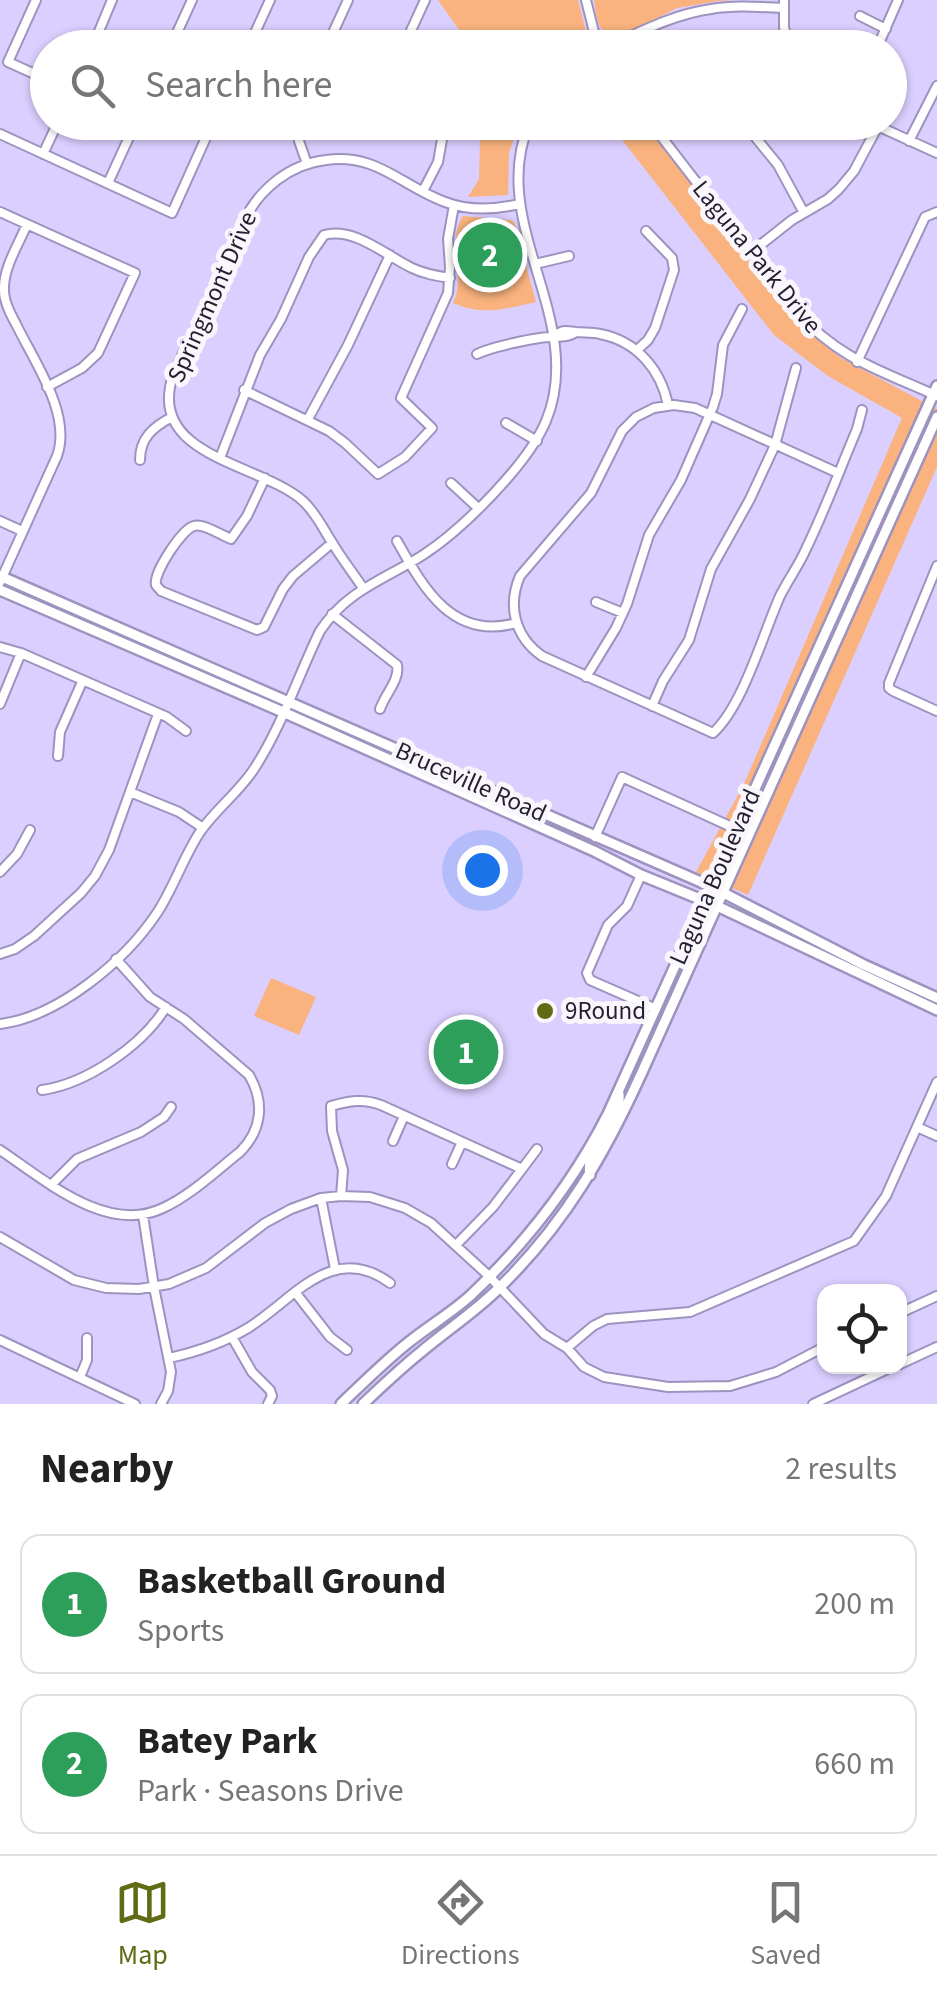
<!DOCTYPE html>
<meta charset="utf-8">
<style>
:root{--surface:#fff;--page:#f2f2f2;--text:#222;--muted:#767676;--line:#e0e0e0;--accent:#606b13}
body{margin:0;font-family:"Source Sans 3",sans-serif;background:var(--page);color:var(--text)}
.controls{position:absolute;right:30px;bottom:30px;display:grid;overflow:hidden;border-radius:20px;box-shadow:0 2px 8px #0004}
.controls button{width:90px;height:90px;display:grid;place-items:center;padding:0;border:0;border-bottom:2px solid var(--line);background:var(--surface);color:var(--text);font:50px sans-serif}
.you{position:absolute;left:482px;top:870px;width:35px;height:35px;margin:-25px;border:8px solid #fff;border-radius:50%;background:#1a73e8;box-shadow:0 0 0 15px #1a73e833}
.badge{display:grid;place-items:center;width:65px;height:65px;border-radius:50%;background:var(--accent);color:#fff;font-size:32px;font-weight:700}
.pin{position:absolute;translate:-50% -50%;border:5px solid #fff;box-shadow:0 2px 10px #0006}
.list{margin:0;padding:0;list-style:none}
h2{display:flex;justify-content:space-between;align-items:center;height:130px;margin:0;padding:0 40px;font-size:42px}
h2 small{font-size:32px;font-weight:400;color:var(--muted)}
.list li{display:grid;grid-template-columns:65px 1fr auto;gap:30px;align-items:center;box-sizing:border-box;height:140px;margin:0 20px 20px;padding:0 20px;border:2px solid var(--line);border-radius:20px}
.list b{display:block;font-size:38px;white-space:nowrap}
.list p{margin:0;font-size:32px;white-space:nowrap;color:var(--muted)}
.list em{font-size:32px;font-style:normal;color:var(--muted)}
.icon{flex:none;width:55px;height:55px;fill:none;stroke:currentColor;stroke-width:2;stroke-linecap:round;stroke-linejoin:round}
.map{position:relative;flex:none;width:937px;height:1404px;overflow:hidden}
.search{position:absolute;background:var(--surface);box-shadow:0 2px 8px #0004;left:30px;right:30px;top:30px;height:110px;display:flex;align-items:center;gap:25px;box-sizing:border-box;padding:0 35px;border-radius:55px;color:var(--muted);font-size:38px}
.sheet{height:450px;background:var(--surface)}
nav{display:flex;justify-content:space-around;align-items:center;box-sizing:border-box;height:140px;border-top:2px solid var(--line);background:var(--surface);font-size:28px;color:var(--muted)}
nav a{display:grid;justify-items:center;gap:5px}
nav .on{color:var(--accent)}
.map>svg:first-child{display:block}
</style>
<div class="map">
<svg width="937" height="1404" viewBox="0 0 937 1404">
<rect width="100%" height="100%" fill="#dbcfff"/>
<path fill="#fab37e" d="M438,0h140l12,47h-119z
M594,0h140l-16,1 -41,7 -35,18 -32,10c-14,-7 -14,-23 -16,-36z
M491,123h28l-10,30 -1,42 -40,2 11,-18 1,-38z
M609,123h36l157,204 39,31 96,51v58l-189,428 -52,-23 48,-88 158,-366 -74,-42 -54,-41z
M463,216l48,4 3,2 22,80c-31,7 -52,14 -83,1 14,-28 -7,-62 10,-87z
M271,978l45,19 -17,38 -45,-19z"/>
<g fill="none" stroke-linecap="round" stroke-linejoin="round">
<defs>
<path id="minor" d="M36,0l-28,62 40,18
M586,0l8,32 6,16
M784,0v27l5,21
M860,16l26,13
M92,48l20,-48
M170,48l22,-48
M248,48l22,-48
M326,48l22,-48
M403,48l22,-48
M605,48c35,-16 69,-34 106,-39 24,-4 48,-2 73,-1
M877,48l21,-48
M297,122l2,19 8,23
M650,122l146,189c44,49 84,59 141,85
M743,122l35,43 26,48
M869,122l68,31
M0,134l172,79 41,-91
M909,141l28,-55
M43,154l15,-32
M108,183l28,-61
M423,191l15,-29 5,-28 5,-12
M0,212l135,61 -37,80 -16,15 -35,19
M750,253l42,-33 36,-21 11,-10 15,-18 24,-45
M535,264l34,-8
M555,336c8,-7 11,-5 21,-4 8,1 16,0 24,2 37,7 61,36 68,71
M637,350l11,-10 7,-12 19,-58 -2,-12 -26,-27
M477,354c14,-7 60,-17 75,-17 11,-1 15,1 24,-5
M857,362l68,-145 12,-5
M244,390l85,41 16,12 33,31 27,-17 27,-29 -31,-30 47,-105 2,-26 -2,-28 6,-34
M308,419l40,-74 42,-90
M506,423l31,18
M220,458l40,-103 21,-36 28,-62 15,-22c31,-8 61,20 88,33 12,6 25,8 38,10
M140,460c0,-22 13,-33 32,-43
M838,473l-143,-65 -21,-3 -20,3 -18,9 -14,14 -31,62 -71,83c-13,30 -5,61 22,80l171,77c30,-27 50,-99 67,-137 8,-16 19,-31 26,-47 19,-39 34,-80 51,-120l5,-19
M265,478l-18,38 -16,23c-10,-4 -28,-16 -37,-13 -12,3 -41,47 -38,59 1,2 4,4 5,6l96,39 7,-3 19,-38 10,-13 39,-33
M451,483l27,25
M0,521l22,10
M397,541c26,46 55,100 119,82
M937,566l-48,117v5l4,3 44,20
M0,582l57,-126c15,-41 -22,-93 -40,-130 -6,-11 -13,-24 -13,-36 -1,-22 15,-46 23,-66
M363,588c-10,-15 -21,-29 -30,-44 -10,-15 -16,-30 -30,-43 -40,-36 -146,-43 -133,-114 2,-13 9,-24 14,-36 15,-32 35,-61 47,-94 5,-12 8,-25 13,-36 15,-32 46,-57 82,-61 52,-7 75,26 119,42 24,9 49,8 74,2
M596,602l27,11
M332,614l65,51c3,15 -12,29 -17,44
M0,647l21,6 146,64 19,14
M586,677l30,-49 11,-24 22,-69 32,-55 32,-73 4,-13 6,-49 19,-36
M0,704l21,-51
M652,706l11,-25 26,-41 22,-71 39,-70 25,-54 21,-77
M58,756l2,-24 22,-50
M130,792l49,20 24,16
M595,837l27,-60 114,52
M0,872l17,-18 13,-24
M641,875l-14,31 -19,19 -21,48 3,7 66,29
M0,954l15,-5 19,-13 47,-43 14,-17 14,-26 49,-136
M0,1024c58,-7 125,-63 157,-111 17,-26 26,-55 43,-81 16,-23 39,-40 54,-63 28,-43 44,-93 66,-138 27,-41 64,-51 103,-76 40,-26 105,-91 123,-134 42,-101 -61,-199 -16,-299
M42,1090c44,-6 100,-44 124,-83
M917,1127l20,9
M393,1141l11,-25
M0,1150c45,30 107,85 163,58 28,-13 53,-37 77,-56 22,-22 25,-50 9,-77l-65,-56 -34,-22 -34,-38
M452,1164l10,-22
M52,1184l25,-25 64,-27 23,-15 7,-10
M341,1196l2,-26 -11,-39 -1,-25c18,-5 32,-8 50,-1l141,64 15,-20
M321,1198l14,71
M143,1215l11,72 17,85 -3,19 -7,13
M0,1237l74,43 32,8 33,1 30,-5 37,-16 59,-45 26,-14 30,-11 20,-2 29,1 35,11 26,15 58,53 55,58 23,14 17,19 20,10 64,10 62,-1 46,-14 48,-25
M456,1245l37,-38 29,-38
M295,1292l35,45 17,13
M900,1313l37,-17
M232,1337l20,35 18,18 2,6 -4,8
M0,1340l135,64
M567,1348l26,-22 14,-7 83,-7 164,-71 32,-45 51,-114
M169,1358c28,-6 54,-15 79,-30 46,-29 84,-87 142,-45
M900,1364l37,-17
M80,1377l7,-17v-22
M813,1404l81,-38"/>
<path id="major" d="M0,576l710,310 154,79 73,33
M0,590l283,122 311,139 47,24 76,31 220,104
M590,1175c-6,-26 32,-53 29,-81
M341,1404c22,-21 44,-43 68,-62 20,-16 42,-29 61,-46 57,-54 103,-113 138,-182l329,-728
M363,1404c19,-18 38,-36 58,-52 26,-22 54,-40 78,-64 66,-64 107,-136 144,-218l294,-653"/>
</defs>
<use href="#minor" stroke="#9e92bf" stroke-width="12"/>
<use href="#major" stroke="#9e92bf" stroke-width="14"/>
<use href="#minor" stroke="#fff" stroke-width="8"/>
<use href="#major" stroke="#fff" stroke-width="9"/>
</g>
<circle fill="#606b13" stroke="#f9f7fc" stroke-width="4" cx="545" cy="1011" r="10"/>
<g text-anchor="middle" dominant-baseline="central" stroke-width="10" stroke-linejoin="round" paint-order="stroke">
<g font-size="25" fill="#241f30" stroke="#f9f7fc">
<text transform="translate(757 257) rotate(51)">Laguna Park Drive</text>
<text transform="translate(212 297) rotate(-66)">Springmont Drive</text>
<text transform="translate(471 782) rotate(24)">Bruceville Road</text>
<text transform="translate(715 877) rotate(-66)">Laguna Boulevard</text>
</g>
<g font-size="25" fill="#241f30" stroke="#f9f7fc" text-anchor="start">
<text x="565" y="1011">9Round</text>
</g>
</g>
</svg>
<div class="controls">
<button><svg class="icon" aria-label="locate" viewBox="0 0 24 24"><circle cx="12" cy="12" r="6"/><path d="M12 2v4M12 18v4M2 12h4M18 12h4"/></svg></button>
</div>
<div class="you"></div>
<div class="pin badge" style="left:466px;top:1052px;background:#2e9e5b">1</div>
<div class="pin badge" style="left:490px;top:255px;background:#2e9e5b">2</div>
<div class="search"><svg class="icon" aria-label="search" viewBox="0 0 24 24"><circle cx="10" cy="10" r="6"/><path d="M15 15l6 6"/></svg>Search here</div>
</div>
<section class="sheet">
<h2>Nearby<small>2 results</small></h2>
<ul class="list">
<li><span class="badge" style="background:#2e9e5b">1</span><div><b>Basketball Ground</b><p>Sports</p></div><em>200 m</em></li>
<li><span class="badge" style="background:#2e9e5b">2</span><div><b>Batey Park</b><p>Park · Seasons Drive</p></div><em>660 m</em></li>
</ul>
</section>
<nav>
<a class="on"><svg class="icon" aria-label="map" viewBox="0 0 24 24"><path d="M3 6l6-2 6 2 6-2v14l-6 2-6-2-6 2zM9 4v14M15 6v14"/></svg>Map</a>
<a><svg class="icon" aria-label="directions" viewBox="0 0 24 24"><path d="M12 3l9 9-9 9-9-9zM9 14v-3h6M13 9l2 2-2 2"/></svg>Directions</a>
<a><svg class="icon" aria-label="saved" viewBox="0 0 24 24"><path d="M7 4h10v16l-5-4-5 4z"/></svg>Saved</a>
</nav>
